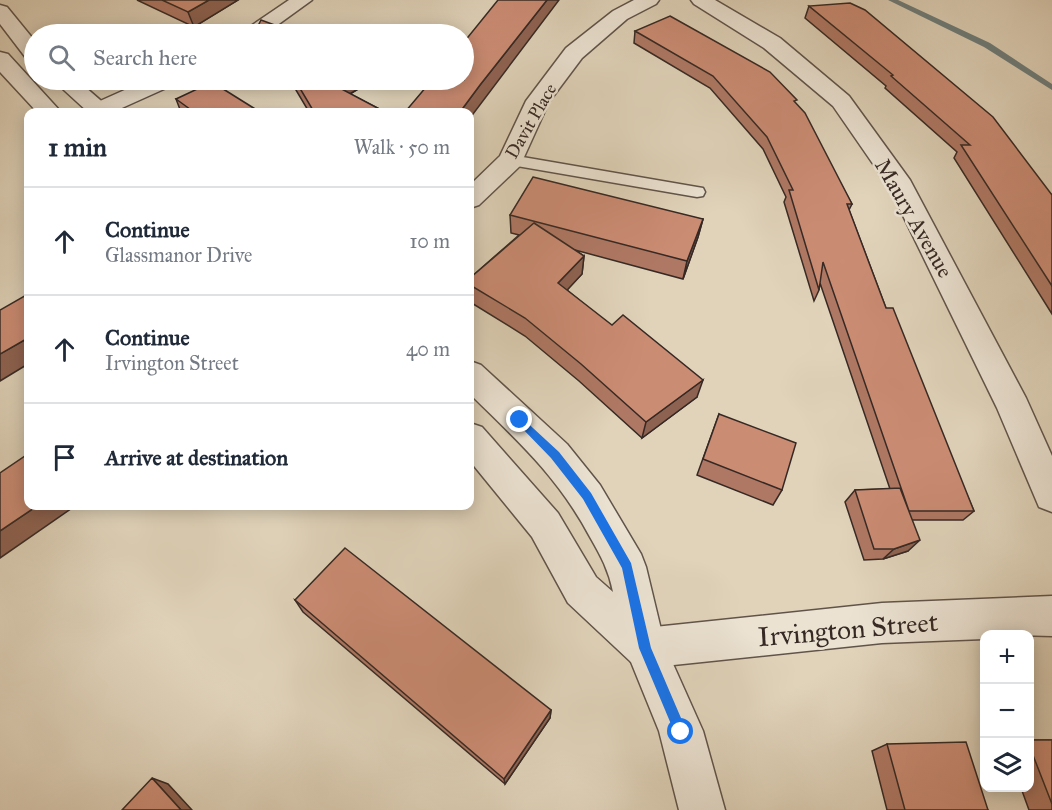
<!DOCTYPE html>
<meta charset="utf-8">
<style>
:root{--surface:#fff;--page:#f2f2f3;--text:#1f2937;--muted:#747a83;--line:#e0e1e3}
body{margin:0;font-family:"IM FELL Great Primer",serif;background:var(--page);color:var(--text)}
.controls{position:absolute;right:18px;bottom:18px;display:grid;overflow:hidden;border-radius:12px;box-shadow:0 3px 15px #0003}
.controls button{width:54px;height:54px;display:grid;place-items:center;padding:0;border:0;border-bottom:2px solid var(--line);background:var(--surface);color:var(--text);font:30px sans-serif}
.stop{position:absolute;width:18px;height:18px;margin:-14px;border:4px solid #1a73e8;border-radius:50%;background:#fff}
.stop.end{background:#1a73e8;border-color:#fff;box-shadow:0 2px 6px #0008}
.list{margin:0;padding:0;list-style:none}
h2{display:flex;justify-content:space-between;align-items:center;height:78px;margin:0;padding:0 24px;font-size:26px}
h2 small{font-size:20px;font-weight:400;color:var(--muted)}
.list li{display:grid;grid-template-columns:39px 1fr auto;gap:18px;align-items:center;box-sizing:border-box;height:108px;padding:0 24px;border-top:2px solid var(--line)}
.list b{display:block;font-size:22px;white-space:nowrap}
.list p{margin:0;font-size:20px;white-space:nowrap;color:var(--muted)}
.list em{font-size:20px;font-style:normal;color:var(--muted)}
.icon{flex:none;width:33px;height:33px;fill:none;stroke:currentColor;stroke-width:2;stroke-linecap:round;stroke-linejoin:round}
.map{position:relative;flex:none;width:1052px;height:810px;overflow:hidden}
.search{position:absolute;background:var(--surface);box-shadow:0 3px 15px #0003;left:24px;top:24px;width:450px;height:66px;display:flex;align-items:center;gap:15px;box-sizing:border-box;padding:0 21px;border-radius:33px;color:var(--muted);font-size:22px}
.panel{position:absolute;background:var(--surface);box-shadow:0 3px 15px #0003;left:24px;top:108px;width:450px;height:402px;border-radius:12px}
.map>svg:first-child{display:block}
</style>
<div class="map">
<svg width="1052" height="810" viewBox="0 0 1052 810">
<rect width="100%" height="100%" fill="#e0d3ba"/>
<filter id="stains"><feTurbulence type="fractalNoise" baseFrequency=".00333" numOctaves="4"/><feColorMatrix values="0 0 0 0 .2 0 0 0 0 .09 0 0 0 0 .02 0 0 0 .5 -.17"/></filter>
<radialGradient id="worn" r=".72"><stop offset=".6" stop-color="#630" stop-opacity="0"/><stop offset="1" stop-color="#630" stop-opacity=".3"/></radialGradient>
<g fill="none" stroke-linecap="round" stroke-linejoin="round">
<path fill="#6f7e7c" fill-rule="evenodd" d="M888,0h10l92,43 62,41v6l-68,-43z"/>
<defs>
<path id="service" d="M511,155l186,32 6,1 2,4 -2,4 -6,1 -192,-33 -2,-4z"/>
<path id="minor" d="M289,0h23l-47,34h-23l3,-4z
M634,0h25l-3,4 -29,15 -45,39 -33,44 -29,64 -41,39 -9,3v-23l30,-29 26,-55 40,-53 47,-37z
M691,0h24l65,38 69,58 61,84 116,218 26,58v56l-13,-5 -42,-99 -108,-221 -56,-81 -69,-58 -70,-44z
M147,80h29l-3,5 -60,27h-24l-2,-2 4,-5z
M1052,596v40l-68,-2v5l-102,4 -237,25 -14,-6 -6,-14 6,-14 14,-6 237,-25z"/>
<path id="tertiary" d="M0,5l7,2 27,33v19l-8,-1 -26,-34z
M0,52l8,2 53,58h-24l-37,-40z
M53,80h24l37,32h-26z
M470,361l11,4 86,79 33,41 41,69 5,13 19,79 38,85 22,79h-46l-20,-79 -28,-69 -63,-59 -36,-66 -62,-76v-38l12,4 76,86 38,64 17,15c-4,-21 -12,-36 -23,-55 -32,-60 -72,-96 -120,-143z"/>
</defs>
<use href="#service" stroke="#60544a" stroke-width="3"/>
<use href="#minor" stroke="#60544a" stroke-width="3"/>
<use href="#tertiary" stroke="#60544a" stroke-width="3"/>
<use href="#service" fill="#ebe2d2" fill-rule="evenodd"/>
<use href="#minor" fill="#ebe2d2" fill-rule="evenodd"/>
<use href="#tertiary" fill="#ebe2d2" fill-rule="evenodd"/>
</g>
<path fill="#af7864" stroke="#362924" stroke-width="1.5" d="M137,0h101l-44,27z
M809,6l243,189v119l-98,-156 3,-6 -72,-64 1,-2 -81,-68z
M635,31l161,73 56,100 -3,6 37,98 88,203 -11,9h-51l-4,31 -25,8 -19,1 -19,-58 10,-12 35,-1 -70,-206 -1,7 -5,11 -30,-99 2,-5 -23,-48 -53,-61 -76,-45z
M290,80h83l-23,14 35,18h-76z
M176,99l84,13h-79z
M510,215l193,4 -5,18 -15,42 -108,-29 9,6 -2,18 -15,16 130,107 -55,41 -63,-57 -54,-45 -55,-34v-24l49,-43 -8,-2z
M719,414l63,76 -9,15 -76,-30z
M295,600l256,110 -1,8 -45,66 -202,-172z
M1029,740h23v70h-23l-8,-22h8z
M887,744l101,66h-101l-15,-59z"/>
<path fill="#8e6251" stroke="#362924" stroke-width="1.5" d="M209,0h29l-44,27 -6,-15z
M547,0h12l-89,118v-6h-10l20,-27z
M343,80h30l-35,21 -4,-16z
M703,219l-5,18 -15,42 4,-18z
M584,256l-2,18 -25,27 1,-18z
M28,338v26l-28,17v-27z
M703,380l-6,17 -55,41 4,-16z
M37,506h38l-75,52v-27z
M920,540l-12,11 -25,8 11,-10z
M551,710l-1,8 -45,66 -1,-5z
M152,778l16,6 24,26h-11z"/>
<path fill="#cb8c74" stroke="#362924" stroke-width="1.5" d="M162,0h47l-21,12z
M498,0h49l-67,85 -20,27h-55l27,-32h32v-38z
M850,3l15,7 128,107 59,78v91l-91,-141h9l-79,-69 2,-1 -84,-69z
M670,16l100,56 27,28 -3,1 11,12 47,91h-5l39,104h7l81,203h-65l-86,-249 -4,28 -30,-100h4l-26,-53 -54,-61 -78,-45z
M261,20l38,14h-45z
M390,25l5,9h-24z
M295,80h48l-9,5 51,27h-71z
M212,82l48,30h-66l-18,-13z
M533,177l170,42 -16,42 -177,-46z
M534,223l50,33 -26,27 54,42 11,-10 80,65 -57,42 -65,-58 -56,-46 -55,-33v-7z
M28,294v44l-28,16v-44z
M719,414l77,29 -14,47 -79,-31z
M28,454v52h9l-37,25v-58z
M900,488l20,52 -26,9h-20l-19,-59z
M345,548l206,162 -47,69 -209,-179z
M1029,740h23v64l-23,-59z
M966,742l22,68h-83l-18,-66z
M152,778l29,32h-59z"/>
<path fill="#1a73e8" d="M520,416l39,36 32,41 40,70 20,85 36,84 -2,4 -4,2 -5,-2 -37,-88 -17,-80 -39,-69 -32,-41 -34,-35 -2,-3z"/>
<g text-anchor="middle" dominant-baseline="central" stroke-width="5" stroke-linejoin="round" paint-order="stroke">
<g font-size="18" fill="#362924" stroke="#ebe2d2">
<text transform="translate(531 121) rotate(-60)">Davit Place</text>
</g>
<g font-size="22" fill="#362924" stroke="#ebe2d2">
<text transform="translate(914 218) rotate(60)">Maury Avenue</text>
</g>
<g font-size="27" fill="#362924" stroke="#ebe2d2">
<text transform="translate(848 629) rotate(-5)">Irvington Street</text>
</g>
</g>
<rect width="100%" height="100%" filter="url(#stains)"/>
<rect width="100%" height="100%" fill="url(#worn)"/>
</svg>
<div class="controls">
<button>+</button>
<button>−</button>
<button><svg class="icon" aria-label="layers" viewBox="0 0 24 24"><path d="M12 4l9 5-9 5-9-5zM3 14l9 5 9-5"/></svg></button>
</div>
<div class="stop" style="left:681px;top:732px"></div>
<div class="stop end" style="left:520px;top:420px"></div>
<div class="search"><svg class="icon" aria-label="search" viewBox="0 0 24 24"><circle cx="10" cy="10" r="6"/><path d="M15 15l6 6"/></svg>Search here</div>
<section class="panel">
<h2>1 min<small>Walk · 50 m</small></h2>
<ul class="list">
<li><svg class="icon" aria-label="ahead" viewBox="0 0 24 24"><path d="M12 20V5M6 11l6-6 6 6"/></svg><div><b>Continue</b><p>Glassmanor Drive</p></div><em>10 m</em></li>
<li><svg class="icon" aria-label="ahead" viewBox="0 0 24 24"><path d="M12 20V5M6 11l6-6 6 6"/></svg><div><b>Continue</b><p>Irvington Street</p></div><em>40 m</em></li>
<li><svg class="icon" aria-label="arrive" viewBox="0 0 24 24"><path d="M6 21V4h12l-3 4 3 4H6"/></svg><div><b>Arrive at destination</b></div></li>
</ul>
</section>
</div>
